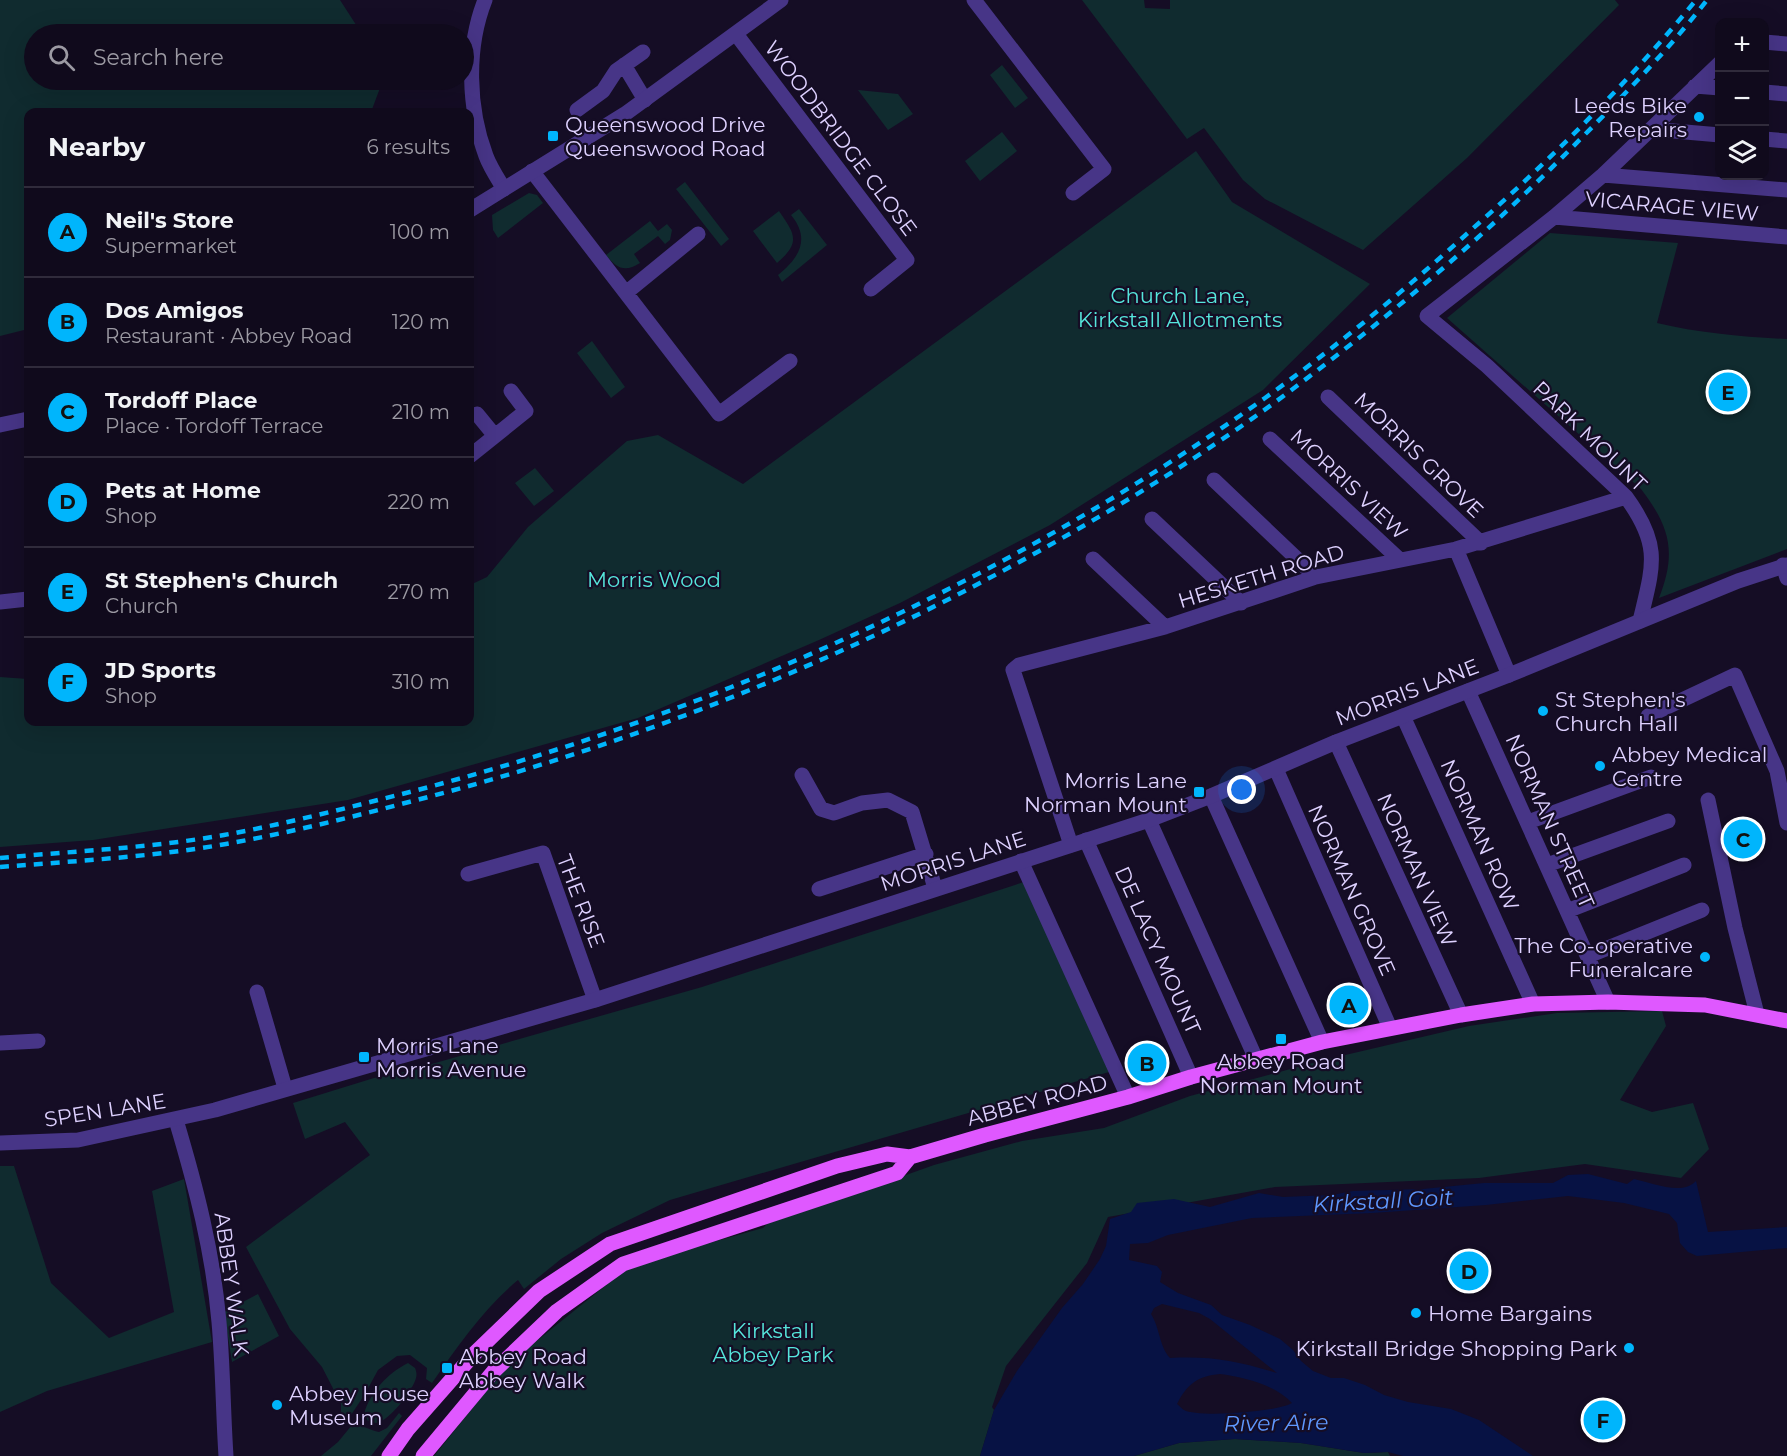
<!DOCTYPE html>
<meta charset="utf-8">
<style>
:root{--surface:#100a1c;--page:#191325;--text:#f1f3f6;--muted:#9c9aa3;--line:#302b3b;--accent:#00b5fc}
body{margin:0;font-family:Montserrat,sans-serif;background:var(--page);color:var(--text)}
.controls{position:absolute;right:18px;top:18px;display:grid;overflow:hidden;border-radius:12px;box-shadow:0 6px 24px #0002}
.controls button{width:54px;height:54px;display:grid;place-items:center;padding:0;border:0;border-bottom:2px solid var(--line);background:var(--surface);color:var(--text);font:30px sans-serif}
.you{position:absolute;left:1242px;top:790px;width:21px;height:21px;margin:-15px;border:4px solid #fff;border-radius:50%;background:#1a73e8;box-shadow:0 0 0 9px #1a73e833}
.badge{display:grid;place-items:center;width:39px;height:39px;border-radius:50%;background:var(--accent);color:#111;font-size:20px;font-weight:700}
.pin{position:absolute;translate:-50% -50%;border:3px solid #fff;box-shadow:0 2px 6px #0006}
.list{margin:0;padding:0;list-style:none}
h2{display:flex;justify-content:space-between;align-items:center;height:78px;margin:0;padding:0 24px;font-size:26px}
h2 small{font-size:20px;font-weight:400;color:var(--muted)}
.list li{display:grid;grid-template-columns:39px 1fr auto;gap:18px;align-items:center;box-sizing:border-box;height:90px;padding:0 24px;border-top:2px solid var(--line)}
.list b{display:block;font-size:22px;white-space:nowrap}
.list p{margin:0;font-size:20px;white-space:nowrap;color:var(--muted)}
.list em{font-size:20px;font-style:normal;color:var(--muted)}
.icon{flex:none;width:33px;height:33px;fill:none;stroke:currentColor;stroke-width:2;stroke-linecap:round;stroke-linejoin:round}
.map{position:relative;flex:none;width:1787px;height:1456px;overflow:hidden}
.search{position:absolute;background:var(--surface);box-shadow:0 6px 24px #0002;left:24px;top:24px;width:450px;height:66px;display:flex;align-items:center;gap:15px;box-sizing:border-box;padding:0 21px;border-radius:33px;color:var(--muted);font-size:22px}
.panel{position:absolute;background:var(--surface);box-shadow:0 6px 24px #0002;left:24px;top:108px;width:450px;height:618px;border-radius:12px}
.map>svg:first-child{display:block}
</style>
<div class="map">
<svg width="1787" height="1456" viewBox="0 0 1787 1456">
<rect width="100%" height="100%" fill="#150d25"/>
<path fill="#102b2f" d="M0,0h340l22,34h-328v46h349l-12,32h-343v217l-28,7z
M1082,0h62l1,8 25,1v-9h445l4,5 -152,153 -104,92 -98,-51 -22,-19 -39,-52 -17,11z
M1002,65l26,33 -13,10 -25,-33z
M858,90l40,4 15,20 -25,16z
M1002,132l15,19 -37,30 -15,-20z
M1196,151l36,51 138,82 -107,106 -213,135 -150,78 -81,37 -181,78 -290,82 -255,40 -93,7v-170l28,2v43h442v-137l17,-8 41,-50 99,-86 31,-6 85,49z
M685,182l44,57 -8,7 -45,-57z
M529,193l8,2 6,8 -45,35 -5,-8 -1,-15z
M799,209l28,36 -45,37 -4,-7c21,-17 33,-36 13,-60z
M779,211c15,22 23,31 -2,52l-24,-32z
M650,221l8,10 9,-7 5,6 -2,10 -5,4 -7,-8 -24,18 6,9c-15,10 -24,5 -34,-8z
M1550,233l128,10 -21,80c42,10 87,14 130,16v210l-128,49c18,-46 11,-71 -18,-109l-194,-171z
M592,341l33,46 -14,11 -34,-45z
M535,468l19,23 -20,15 -19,-23z
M1024,882l85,190 -439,128 -68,33 -41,26 -37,30 -6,-9c-35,29 -60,66 -86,103l-6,-4 1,-11 -17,-13 -13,1 -19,14 -13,24 -20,30 -4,-3v-17l-19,-37 -32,-38 -44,-82 124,-92 -25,-33 -40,17 -12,-36 81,-25 19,-3 309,-88z
M1662,1011l4,15 -46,74 32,12 41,-9 16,46 -28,29 -96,-14 -106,14 -204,9 -167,30 -21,46 -81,103 -14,41 2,3 -14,46h-546l74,-92 118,-95 51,-17 86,-24 8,-8 68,-21 95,-34 88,-24 82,-13 86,-32 134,-36 145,-34 88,-13z
M0,1166h14l37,117 58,55 65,-26 -22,-121 32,-12 28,163 -165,49 -47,21z
M258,1294l21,42 -47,26 -8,-50z
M408,1363l7,5c2,5 2,8 0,13 -5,12 -25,39 -38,42 -3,0 -7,-1 -9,-2l-4,-7c6,-22 24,-41 44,-51z
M399,1413l3,3 -31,40h-50l17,-14 14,-17c8,-1 18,5 27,7l8,-4z
M1235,1439l66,4 63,10 24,-1 2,4h-256l45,-13z"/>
<path fill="#071244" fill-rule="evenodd" d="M1588,1174l39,10 7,-5c19,4 48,17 62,2l12,51 79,-5v21l-90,8 -9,-4 -8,-9 -3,-20 -8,-9 -45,-11 -56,-7 -82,9 -114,8 -120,5 -84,17 -20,8 -18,1 -1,16 28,6 5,6 -2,10 18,11 33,12 11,10 28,10 30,14 13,11 8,11 12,10 18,7h13l21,7 19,10 24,7 43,7 28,11 54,36h-130l-15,-4 -24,1 -63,-10 -66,-4 -56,4 -45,13h-154l14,-46 23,-39 45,-63 21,-24 17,-25 6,-13 4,-27 21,-7 6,-9 37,-4 36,8 49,-14 24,4 49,-2 21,-4 70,-2 61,-6h69l15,-8zM1162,1304l37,9 11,6 67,54c-41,-12 -64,-17 -107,-15 -11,-12 -10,-30 -19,-44l3,-6zM1220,1374c23,3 56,11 72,29 -14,9 -94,15 -108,7 -2,-1 -4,-4 -7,-6 10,-20 21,-28 43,-30z"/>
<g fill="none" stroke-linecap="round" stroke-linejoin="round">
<path stroke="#473587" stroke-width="15" d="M485,0c-19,48 -17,108 1,156 4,11 12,23 18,33
M974,0l130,169 -31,24
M736,34l171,226 -36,29
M1764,42l23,2
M624,65l21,35
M1695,86l25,2
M1764,92l23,2
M577,110l26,-19 13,-20 27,-19
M1651,129l69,6
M1764,139l23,2
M532,171l187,243 71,-53
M1603,175l184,15
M1554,217l233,20
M627,292l71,-58
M1328,397l153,146
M477,414l18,22
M1270,439l130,121
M470,456l56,-45 -15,-20
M1214,480l102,97
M1152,519l89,84
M1456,549l53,126
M1093,559l72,68
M1783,565l4,13
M0,602l28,-3
M1640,621c13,-55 22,-75 -14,-124l-139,-131 -60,-50 127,-99 49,-42 117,-112
M1468,691l140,311
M1403,716l130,288
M1648,716l87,-41 42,96 10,52
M1336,742l125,273
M1276,769l114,259
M802,775l19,34 13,4 28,-10 26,-3 24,12 23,76
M1211,796l111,246
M1708,800l27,128 22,86
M1149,820l107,239
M1528,822l123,-45
M1086,840l105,237
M1071,845l-58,-175 6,-5 146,-38 151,-50 140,-28 170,-52
M1021,861l107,236
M1547,865l121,-44
M468,874l75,-21 52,147
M819,889l107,-35
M1567,911l117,-46
M1588,956l114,-46
M257,992l28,96
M0,1043l38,-2
M176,1120c20,67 37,132 43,202 4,45 4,89 7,134"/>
<path stroke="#473587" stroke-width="15" d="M470,210l155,-96 156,-114
M0,425l28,-6
M0,1143l78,-3 137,-30 380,-110 554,-180 62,-24 125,-54 173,-67 229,-94 49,-16"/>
<path stroke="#df58ff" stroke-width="15" d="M389,1456l19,-27 66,-75 65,-63 71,-47 227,-78 50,-12 23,3
M423,1456l70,-84 64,-61 66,-47 274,-91 13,-16 75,-22 143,-38 63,-20 131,-35 139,-27 72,-11 75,-2 97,3 82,16"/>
<path stroke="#00b5fc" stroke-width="4.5" stroke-dasharray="9 8" stroke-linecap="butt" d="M0,858c74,-7 151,-10 224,-23 61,-11 122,-27 182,-42 307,-79 600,-211 859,-395 71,-51 140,-108 205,-167 80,-71 158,-148 226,-231
M0,867c75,-6 152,-10 226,-23 62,-11 122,-26 183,-42 219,-56 424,-137 623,-247 83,-46 165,-96 242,-152 69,-51 136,-105 200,-162 47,-42 91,-86 135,-131 34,-35 68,-71 98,-110"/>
</g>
<g fill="#00b5fc" stroke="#150d25" stroke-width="2">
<circle cx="1699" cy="117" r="6"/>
<rect x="547" y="130" width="12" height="12" rx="3"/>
<circle cx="1543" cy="711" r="6"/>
<circle cx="1600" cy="766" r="6"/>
<rect x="1193" y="786" width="12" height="12" rx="3"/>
<circle cx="1705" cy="957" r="6"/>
<rect x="1275" y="1033" width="12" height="12" rx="3"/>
<rect x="358" y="1051" width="12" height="12" rx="3"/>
<circle cx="1416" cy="1313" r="6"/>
<circle cx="1629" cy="1348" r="6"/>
<rect x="441" y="1362" width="12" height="12" rx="3"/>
<circle cx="277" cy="1405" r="6"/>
</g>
<g text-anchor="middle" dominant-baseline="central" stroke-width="4.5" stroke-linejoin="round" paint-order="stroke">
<g font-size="21" fill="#ded1ff" stroke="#150d25" text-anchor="start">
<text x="1687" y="105" text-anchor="end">Leeds Bike<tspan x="1687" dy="24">Repairs</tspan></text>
<text x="565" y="124">Queenswood Drive<tspan x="565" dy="24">Queenswood Road</tspan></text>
<text x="1555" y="699">St Stephen's<tspan x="1555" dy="24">Church Hall</tspan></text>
<text x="1612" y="754">Abbey Medical<tspan x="1612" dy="24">Centre</tspan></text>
<text x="1187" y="780" text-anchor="end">Morris Lane<tspan x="1187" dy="24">Norman Mount</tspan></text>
<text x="1693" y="945" text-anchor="end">The Co-operative<tspan x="1693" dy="24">Funeralcare</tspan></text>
<text x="376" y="1045">Morris Lane<tspan x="376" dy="24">Morris Avenue</tspan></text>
<text x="1281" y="1061" text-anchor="middle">Abbey Road<tspan x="1281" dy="24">Norman Mount</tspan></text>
<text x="1428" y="1313">Home Bargains</text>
<text x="1617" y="1348" text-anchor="end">Kirkstall Bridge Shopping Park</text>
<text x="459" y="1356">Abbey Road<tspan x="459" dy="24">Abbey Walk</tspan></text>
<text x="289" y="1393">Abbey House<tspan x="289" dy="24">Museum</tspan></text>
</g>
<g font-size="21" fill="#ded1ff" stroke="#150d25">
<text transform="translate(841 138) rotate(53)">WOODBRIDGE CLOSE</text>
<text transform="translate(1672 206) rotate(5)">VICARAGE VIEW</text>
<text transform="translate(1590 436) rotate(44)">PARK MOUNT</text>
<text transform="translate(1419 455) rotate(44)">MORRIS GROVE</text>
<text transform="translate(1349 484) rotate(43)">MORRIS VIEW</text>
<text transform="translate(1261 576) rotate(-17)">HESKETH ROAD</text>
<text transform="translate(1407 692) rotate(-21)">MORRIS LANE</text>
<text transform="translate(1550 821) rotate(66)">NORMAN STREET</text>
<text transform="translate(1480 835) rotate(66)">NORMAN ROW</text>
<text transform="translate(953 861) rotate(-18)">MORRIS LANE</text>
<text transform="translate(1417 870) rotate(66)">NORMAN VIEW</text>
<text transform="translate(1352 890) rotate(66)">NORMAN GROVE</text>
<text transform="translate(581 901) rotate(69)">THE RISE</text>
<text transform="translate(1158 950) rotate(66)">DE LACY MOUNT</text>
<text transform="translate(1037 1100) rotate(-15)">ABBEY ROAD</text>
<text transform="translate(105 1110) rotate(-9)">SPEN LANE</text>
<text transform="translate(232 1284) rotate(82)">ABBEY WALK</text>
</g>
<g font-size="21" fill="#56e6dc" stroke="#150d25">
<text x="1180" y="295">Church Lane,<tspan x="1180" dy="24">Kirkstall Allotments</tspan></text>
<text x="654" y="579">Morris Wood</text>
<text x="773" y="1330">Kirkstall<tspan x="773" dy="24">Abbey Park</tspan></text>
</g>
<g font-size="22" font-style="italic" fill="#5f98ff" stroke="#150d25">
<text transform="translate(1383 1201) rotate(-3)">Kirkstall Goit</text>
<text transform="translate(1276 1423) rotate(-1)">River Aire</text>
</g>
</g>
</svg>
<div class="controls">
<button>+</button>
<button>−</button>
<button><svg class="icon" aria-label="layers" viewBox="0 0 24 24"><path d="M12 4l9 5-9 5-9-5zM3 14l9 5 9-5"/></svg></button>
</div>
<div class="you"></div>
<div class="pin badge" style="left:1349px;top:1005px">A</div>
<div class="pin badge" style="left:1147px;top:1063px">B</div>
<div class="pin badge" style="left:1743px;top:839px">C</div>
<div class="pin badge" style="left:1469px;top:1271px">D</div>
<div class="pin badge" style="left:1728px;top:392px">E</div>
<div class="pin badge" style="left:1603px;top:1420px">F</div>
<div class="search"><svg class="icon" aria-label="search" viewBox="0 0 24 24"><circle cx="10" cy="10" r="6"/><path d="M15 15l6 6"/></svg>Search here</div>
<section class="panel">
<h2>Nearby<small>6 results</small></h2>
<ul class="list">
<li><span class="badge">A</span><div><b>Neil's Store</b><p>Supermarket</p></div><em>100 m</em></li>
<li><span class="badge">B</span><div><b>Dos Amigos</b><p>Restaurant · Abbey Road</p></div><em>120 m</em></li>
<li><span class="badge">C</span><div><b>Tordoff Place</b><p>Place · Tordoff Terrace</p></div><em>210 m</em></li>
<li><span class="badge">D</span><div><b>Pets at Home</b><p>Shop</p></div><em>220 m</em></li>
<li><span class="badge">E</span><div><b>St Stephen's Church</b><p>Church</p></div><em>270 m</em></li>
<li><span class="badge">F</span><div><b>JD Sports</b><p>Shop</p></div><em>310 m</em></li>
</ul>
</section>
</div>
